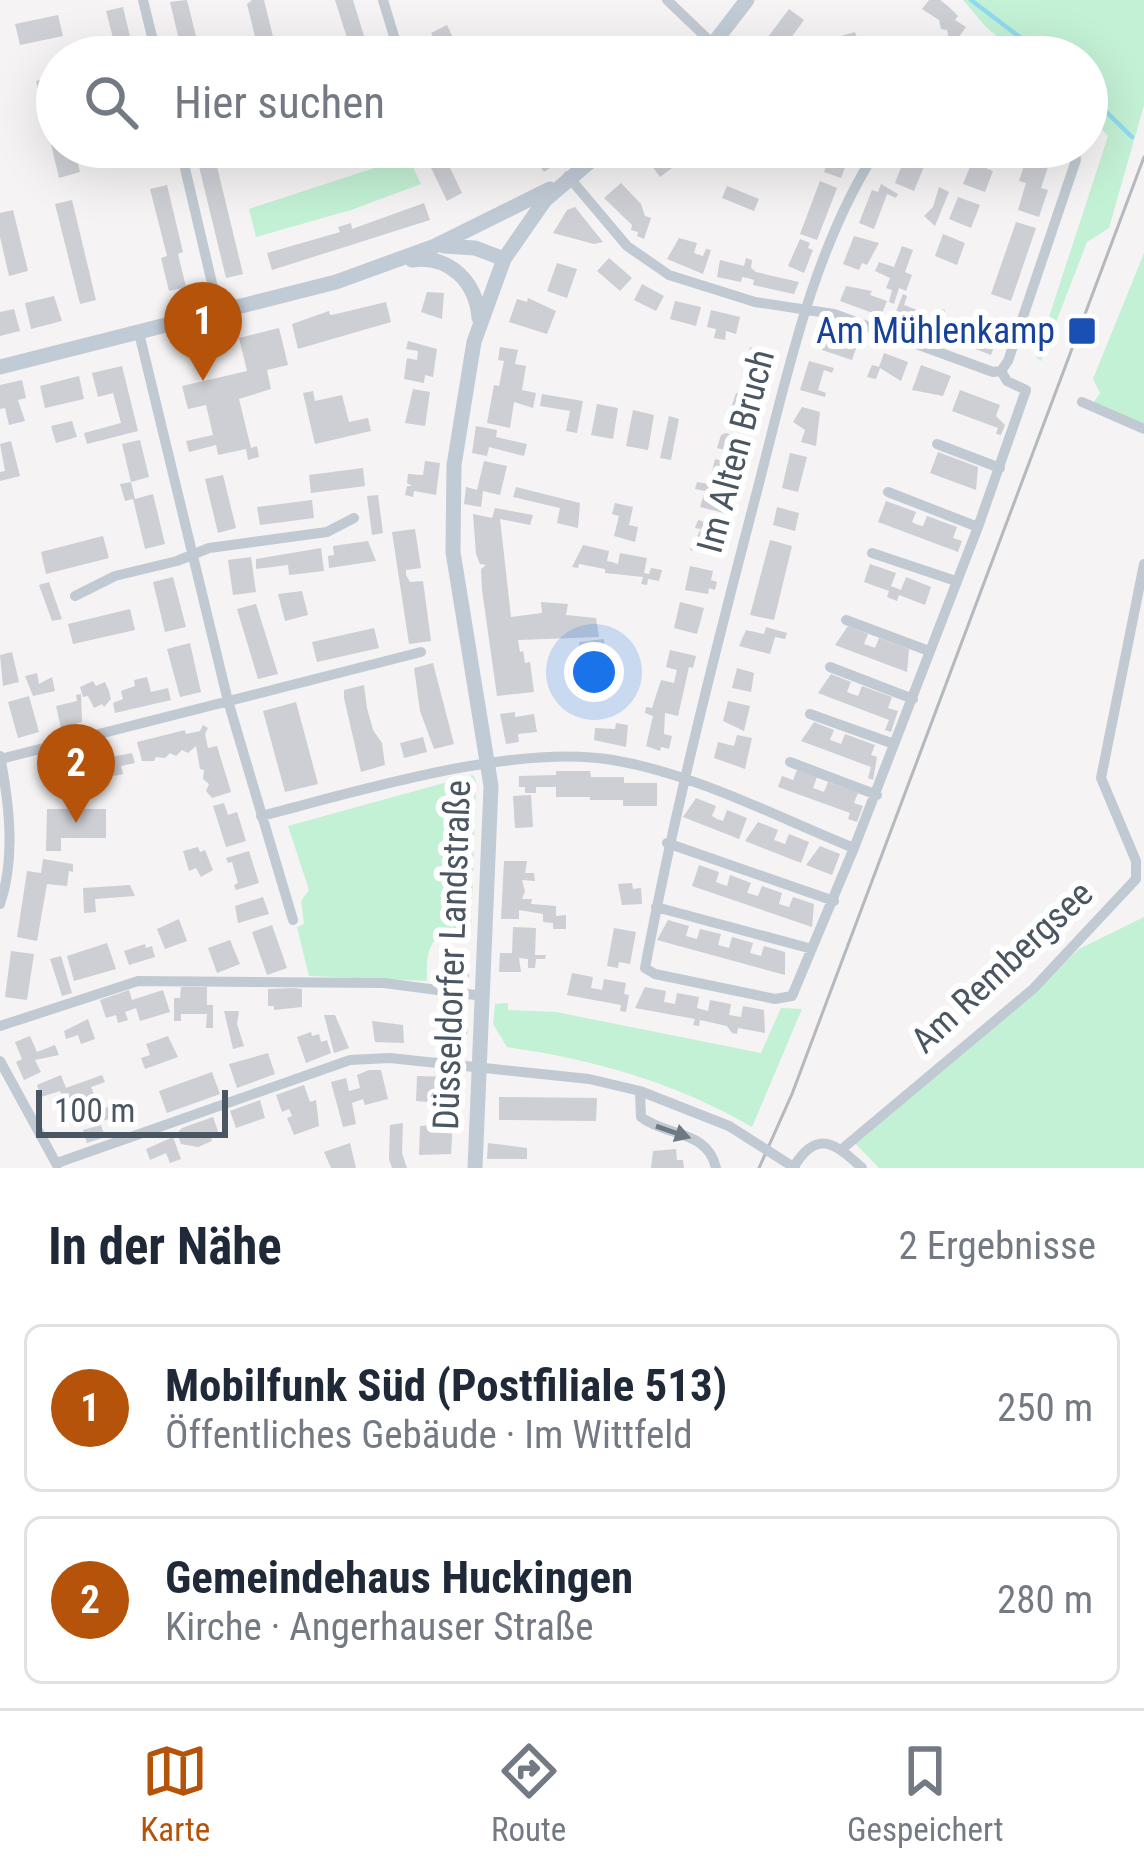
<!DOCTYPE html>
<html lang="de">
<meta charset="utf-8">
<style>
:root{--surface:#fff;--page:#f2f2f3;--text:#1f2937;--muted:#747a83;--line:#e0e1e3;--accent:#b45309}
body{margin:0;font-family:"Roboto Condensed",sans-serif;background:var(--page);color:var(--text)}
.scale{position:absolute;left:36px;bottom:30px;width:192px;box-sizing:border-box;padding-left:12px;border:6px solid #4a5661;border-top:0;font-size:33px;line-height:42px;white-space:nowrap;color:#4a5661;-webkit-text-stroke:9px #fff;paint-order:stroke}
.you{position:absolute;left:594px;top:672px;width:42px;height:42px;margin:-30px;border:9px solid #fff;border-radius:50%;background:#1a73e8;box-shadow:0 0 0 18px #1a73e833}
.badge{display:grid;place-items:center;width:78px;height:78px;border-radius:50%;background:var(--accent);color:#fff;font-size:39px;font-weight:700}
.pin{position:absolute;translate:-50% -99px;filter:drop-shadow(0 3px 6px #0008)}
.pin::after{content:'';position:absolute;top:63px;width:42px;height:36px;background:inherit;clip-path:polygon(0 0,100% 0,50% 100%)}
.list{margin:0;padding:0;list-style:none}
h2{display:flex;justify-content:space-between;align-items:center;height:156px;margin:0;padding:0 48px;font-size:51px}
h2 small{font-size:39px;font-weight:400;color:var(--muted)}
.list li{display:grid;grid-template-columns:78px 1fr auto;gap:36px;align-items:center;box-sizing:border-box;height:168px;margin:0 24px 24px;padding:0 24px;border:3px solid var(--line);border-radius:18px}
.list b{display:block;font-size:45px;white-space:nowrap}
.list p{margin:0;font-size:39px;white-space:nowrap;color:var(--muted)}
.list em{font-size:39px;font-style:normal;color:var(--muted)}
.icon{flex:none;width:66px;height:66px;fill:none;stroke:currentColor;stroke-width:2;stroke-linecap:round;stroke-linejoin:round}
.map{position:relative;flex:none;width:1144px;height:1168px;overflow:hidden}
.search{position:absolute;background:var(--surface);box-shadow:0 12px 48px #0002;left:36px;right:36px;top:36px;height:132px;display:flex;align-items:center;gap:30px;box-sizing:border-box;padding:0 42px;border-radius:66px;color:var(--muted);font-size:45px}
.sheet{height:540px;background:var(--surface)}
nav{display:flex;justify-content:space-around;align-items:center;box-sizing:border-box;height:168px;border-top:3px solid var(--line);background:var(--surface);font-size:33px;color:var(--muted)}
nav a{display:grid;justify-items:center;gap:6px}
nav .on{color:var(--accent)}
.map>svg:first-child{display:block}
</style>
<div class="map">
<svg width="1144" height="1168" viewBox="0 0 1144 1168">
<rect width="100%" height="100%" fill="#f5f3f3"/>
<path fill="#c3f1d5" d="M963,0h181v105l-35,123 -22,14 -46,119 -5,-4 72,-221 -21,-22v-57h-66l-36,-31z
M408,157l13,27 -70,26 -95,27 -7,-28z
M1144,253v176l-53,-23 9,-13 -7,-14z
M473,775l3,6 -5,151 -27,-1c-18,14 -17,27 -17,50l-118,-5 -12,-49 7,-3 -3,-23 8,-11 -21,-64z
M1144,917v251h-265l-24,-25 113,-93 111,-101z
M508,1003v7l48,2 205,41 20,-45 21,1 -50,118c-75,-44 -159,-68 -245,-80l-14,-23 2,-20z"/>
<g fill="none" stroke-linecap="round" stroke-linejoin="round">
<path stroke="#90daee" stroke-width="4.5" d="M971,0l75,57
M1087,93l45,44"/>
</g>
<path fill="#cdcfd5" d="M187,0l8,32 6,25h-18l-13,-55z
M252,0h12l14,57h-18l-13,-53z
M335,0h18l11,36 -16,5z
M929,0h11l9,7 9,9 -3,4 11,7 -10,14 -7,-2 -2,-9 -6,-1 -2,-9 -17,-11z
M123,7l8,34 4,16h-17l-12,-46z
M789,9l15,11 -27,37h-24z
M58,15l5,21 -43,9 -5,-21z
M447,25l11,23 10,-4 3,5 -9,8h-12l-5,-10 -6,2 -8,-16z
M855,32l4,11 -10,3 -21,6 -8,-10z
M57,76v71h17l6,25 -21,6 -23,-97z
M421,147h19l22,46 -15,8z
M552,147h6l8,10 -22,15 -9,-13z
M669,147h31l-40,30 -11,-15z
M834,147h19l-12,31 -17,-6z
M909,147h23l-18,44 -19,-8z
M1023,147h24l-4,11 7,3 -9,27 7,2 -9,27 -21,-7 8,-27 -7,-2 9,-28 -6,-2z
M213,150l30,124 -17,4 -30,-124z
M972,162l21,9 -8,21 -22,-8z
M820,181l17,7 -20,52 -17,-6z
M621,183l20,21 4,12 6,2 -7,21 -7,-3 1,-4 -7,-2 1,-5 -28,-27z
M881,184l17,10 -2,4 -9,-4 -13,35 -15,-6 13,-33 6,2z
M167,185l16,67 -5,2 8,33 -17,4 -8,-33 6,-2 -17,-67z
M727,186l32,13 -5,12 -32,-13z
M939,187l10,5 -14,34 -11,-10 9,-9z
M958,197l22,8 -9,23 -22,-9z
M72,200l24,100 -16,4 -25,-100z
M424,203l6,17 -158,50 -5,-17 73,-21 -2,-5 13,-4 1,6z
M575,207l28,35 -9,2 -41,-11 14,-23z
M13,210l15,61 -19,5 -9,-39v-24z
M1016,222l20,6 -25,73 -20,-7z
M943,234l22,9 -8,22 -22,-9z
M854,236l25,7 -12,22 -5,-2 -3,7 -16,-6z
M679,238l18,5 -3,10 9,3 3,-7 5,1 -8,24 -36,-15z
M800,239l10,4 -2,5 5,2 -9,23 -16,-7z
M902,246l11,4 -8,22 7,3 -6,16 -7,-3 -5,16 -5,-2 3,-12 -6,-2 4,-10 -15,-7 4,-9 15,5z
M609,258l23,20 -12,13 -23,-20z
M746,258l6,2 -1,8 5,4 43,10 -5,12 -41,-9 1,-5 -6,-2 -6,-1 -1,5 -24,-5 3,-17 24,6z
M557,263l20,6 -10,29 -20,-7z
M642,284l22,12 -8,15 -22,-11z
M846,286l26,5 -2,4 17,6 -6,15 -41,-15z
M427,292l17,1 -2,26 -21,-7z
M903,294l4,2 -3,9 24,9 -6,16 -29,-11z
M54,296l8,25 -31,8 -6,-26z
M528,298l28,13 -9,23 -38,-12 8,-23 10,3z
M675,301l26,6 -5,19 -26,-7z
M386,302l5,20 -93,27 -6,-25 37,-13 1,4 6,-1z
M14,309l6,22 -20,5v-24z
M941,309l4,1 -3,9 25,9 -7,16 -29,-11z
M711,310l29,7 -4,17 -10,-3 -1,9 -11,-2 2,-9 -9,-2z
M982,322l19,7 -10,26 -18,-7z
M279,328l9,37 -21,5 4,19 -32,10 12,49 6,-2 2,11 -11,3 -2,-11 -28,6 -2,-10 -27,7 -3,-11 27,-6 -7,-30 -18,4 -6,-23 65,-15 -8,-33z
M829,332l29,11 -6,17 -30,-10z
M408,341l29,8 -4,28 -8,-2 -1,8 -20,-4 3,-21 10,2 1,-9 -12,-2z
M500,347l18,3 -3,14 11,2 -4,24 14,3 -3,15 -19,-6 -4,26 -23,-5 7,-38 5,1 5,-25 -6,-1z
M750,347l26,8 -9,29 -17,-5 3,-9 -4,-1 9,-14 -9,-3z
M884,353l24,9 -7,19 -21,-13 -4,11 -9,-2 5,-12 7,2z
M809,361l25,7 -2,5 -8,-3 -6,20 8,3 -1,4 -25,-7z
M921,365l30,11 -8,20 -31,-6z
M122,366l16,65 -51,13 -3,-11 37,-10 -8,-30 -15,4 -6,-24z
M79,376l5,23 -39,9 -5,-22z
M22,380l4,18 -8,2 7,21 -16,4 -4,-17 -5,1v-24z
M413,389l17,3 -5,34 -20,-3z
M960,390l40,15 -4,11 9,9 -4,10 -5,-1 2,-6 -46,-17z
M313,391l2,10 27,-6 7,27 19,-4 3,13 -56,13 -12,-51z
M736,393l22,6 -6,21 -23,-6z
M542,394l41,7 -6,32 -11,-2 4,-20 -30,-5z
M597,404l21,4 -5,31 -22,-4z
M802,407l18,5 -4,34 -15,-4 4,-12 -12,-8z
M633,410l21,5 -6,35 -22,-4z
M669,416l10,3 -8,41 -11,-2z
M72,421l5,16 -21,6 -5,-17z
M476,426l21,4 -1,7 31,7 -3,12 -35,-9 -2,9 -15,-3z
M726,433l21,6 -4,16 -26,-7 4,-13z
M140,440l9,37 -18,5 -9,-38z
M11,441l9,35 -20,5v-9l5,-1 -5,-27z
M938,452l40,15 -2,23 -46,-17z
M790,453l17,4 -9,35 -16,-4z
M715,459l25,6 -7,26 -16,-4 -2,7v6l15,4 -2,10 -28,-7 5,-16 -10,-2 2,-7 12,2z
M425,461l15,2 -4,32 -22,-4 -1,6 -8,-2 2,-9h5l-5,-3 1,-9 15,1z
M484,461l23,5 -7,29 -17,-4 -2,16 -17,-3 2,-17 11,3z
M363,468l2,18 -54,7 -2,-18z
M223,475l13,53 -18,5 -13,-54z
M131,482l4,17 18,-5 12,50 -20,5 -12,-50 -8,2 -5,-17z
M516,487l64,16 -2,25 -21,-5 3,-15 -47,-11z
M378,495l5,38 -11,2 -5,-39z
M312,500l2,18 -54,7 -3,-18z
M886,501l30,11 -4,10 6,3 5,1 4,-10 30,11 -4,11 9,3 -4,11 -80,-30z
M615,503l18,4 -4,18 9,2 -3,15 -21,-6 5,-20 -7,-2z
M777,507l22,6 -4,18 -22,-6z
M495,508l38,7 -3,10 -30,-6 11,98 31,-4 -1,-11 27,2 -2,11 30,3 3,19 -81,3 2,12 3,-1 2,12 5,-1 4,30 -37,4 -15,-106 -1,-21 5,-4 -6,-1 -4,-10 -3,-40 19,4z
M698,520l27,7 -8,29 -27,-6 11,-21 -6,-1z
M415,529l6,39 -15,2v5l4,7 13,-1 8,60 -22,3 -17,-112z
M103,536l6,22 -63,16 -5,-22z
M770,540l22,6 -18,74 -24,-5z
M368,541l8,20 -47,7 -1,-12 6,-1 -1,-9z
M583,545l26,6 -2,10 5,1 6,2 2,-11 27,5 -3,15 5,1 2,-6 11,2 -3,11 -11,-2 -1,6 -6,-1 2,-7 -38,-4v-4l-26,-5 -1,4 -6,-1z
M321,548l3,23 -35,4 -1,-10 -32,4v-10z
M251,557l5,35 -23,3 -5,-35z
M870,564l26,9 -5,13 10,4 5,-13 25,10 -6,18 -26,-10 -2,6 -10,-4 2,-6 -25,-9z
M690,566l23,5 -2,9 6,2 -2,8 -6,-2 -1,6 -23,-4z
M173,577l13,50 -21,5 -12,-50z
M49,582l13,37 -10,2 -13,-36z
M302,591l6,24 -23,6 -7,-27z
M680,602l24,6 -7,26 -23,-6z
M256,604l22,70 -20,5 -21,-70z
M130,609l5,21 -62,14 -5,-20z
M848,626l20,8 -4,10 6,2 5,2 4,-10 30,11 -2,23 -72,-27z
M766,627l21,6 -2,6 -10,-2 -5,17 -31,-8 7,-16 18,4z
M374,628l5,20 -62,14 -5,-20z
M604,639l1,29 -26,5v-31z
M190,643l11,49 -21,5 -13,-48z
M670,650l26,6 -3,12 -4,-1 -11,49 -13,-3 -1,21 8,2 -3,13 -8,-2 -1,4 -14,-5 7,-30 -8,-3 1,-6 6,1 9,-28 13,3 3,-13 -11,-3z
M12,652l7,30 -16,4 -3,-31z
M433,663l21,81 -20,5 -14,-38 -6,-43z
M737,668l17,5 -3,19 -19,-4z
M37,673l2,11 13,-7 3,14 -22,5 -8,-20z
M831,674l20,8 -4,10 11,4 4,-10 30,11 -4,11 10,3 -7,21 -6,-2 4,-10 -71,-27z
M147,677l4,15 17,-4 3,12 -56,13 -2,-10 10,-4 -2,-8 14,-5 -1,-6z
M93,681l3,5 9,-4 4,9 2,8 -7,8 -2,-3 -8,4 -6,-12 -5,1 -3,-10z
M364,685l3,23 6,22 9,13 3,22 -24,7 -17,-74v-8z
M81,694l1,28 -21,6 -5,-22 21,-5 -1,-6z
M29,696l10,36 -21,6 -10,-36z
M728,701l22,5 -6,25 -21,-10z
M296,702l22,82 -33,8 -22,-81z
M515,712v5l19,-3 3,18 -19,2 1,8 -13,2 -6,-30z
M814,722l20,8 -4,10 6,2 5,2 4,-10 30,11 -4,10 6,2 -4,23 -5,-2 3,-11 -70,-26z
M616,723l12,2 -2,22 -32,-7 1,-12 20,1z
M203,725l5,3 -3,6 3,14 9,-2 14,46 -19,6 -6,-7 3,-7 -6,-5 1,-9 -4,-1 -4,-23 -8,7 -6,-3 -6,6 -6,-3 -5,5 -9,-1 -2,4h-12l-5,-19 48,-12 1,4 14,-3z
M737,735l15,3 -7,31 -31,-11 4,-16 16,4z
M423,737l4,15 -23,6 -4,-15z
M132,753l3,10 -14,3 2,8 -29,6 -5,-19z
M797,770l20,7 -4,11 11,4 4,-10 30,11 -4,10 9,3 -6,16 -9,-3 2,-6 -72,-26 4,-11 11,4z
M556,771h34l1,6h33v6h33v23h-34v-6h-33v-3h-34v-10h-20v6h-11v-6h-6v-11l37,-1z
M531,795l2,32 -18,1 -2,-32z
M696,798l20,8 -4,10 5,3 6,2 4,-11 20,8 -8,21 -56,-22z
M224,803l4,12 9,-3 9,29 -20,6 -13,-41z
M47,809h59v29h-45v13h-15z
M758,822l20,8 -4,10 11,4 4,-10 20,8 -8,21 -56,-22z
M820,846l20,8 -8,21 -26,-10z
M198,847l2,5 5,-2 8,20 -12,7 -5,-9 -7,3 -6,-20z
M249,851l10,32 -23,7 -2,-5 4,-2 -6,-21 -4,1 -2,-5z
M43,859l30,5v8l-4,-1 -2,15 -20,-2 -10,57 -20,-4 10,-66 14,2z
M504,861h23l-2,12h9l1,8 -13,-1 3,11 -3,8h10l-1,5 25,2v10l10,-1v14h-13v-6l-10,-1v-8l-24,-4v9h-18z
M699,865l20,7 -3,10 5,2 6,2 3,-11 21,8 -4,10 11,3 4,-10 20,7 -3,11 10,3 4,-10 21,7 -2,23 -120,-41z
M632,883l1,6 8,-1 1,16 -20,1 -4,-21z
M130,885l5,11 -40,3 1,13 -12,1 -1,-25z
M263,897l6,17 -31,9 -3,-17z
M179,919l8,22 -22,8 -8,-20z
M668,920l21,6 -3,10 11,3 3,-10 21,5 -3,11 11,3 3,-11 21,6 -3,10 11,3 3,-10 21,6v23l-128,-35z
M272,925l15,43 -20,7 -15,-43z
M513,927l23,1 -1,27h11l-1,4h-9l-1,9h-7v-9l-9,-1 2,14h-22l1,-19h12z
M614,928l22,4 -6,32 -11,-2 -1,6 -11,-2z
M230,940l10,24 -23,9 -9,-25z
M107,943l9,26 -42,12 -7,-25z
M145,944l1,4 6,-2 3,11 -26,8 -5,-14z
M11,951l23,3 -7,46 -22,-3z
M61,956l11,37 -10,3 -12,-37z
M469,967v14h-34v-11z
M572,973l21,4 -2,11 6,1 5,1 2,-11 22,4 -2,11 5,1 -3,17 -6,-1 1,-6 -54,-10z
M181,987h26v18h6v23h-7l1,-14h-26v7h-7v-23h6z
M645,987l21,4 -2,11 6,1 5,1 2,-11 22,4 -2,11 11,3 2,-11 21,4 -2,11 12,2 2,-11 21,4 1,23 -27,-5 -1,6 -5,-1 -5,-7 -27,-6 -1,6 -6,-1 2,-6 -60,-11z
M294,988l8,1v18l-28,3v-4h-6v-17z
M129,990l3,10 31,-10 7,22 -30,9 -4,-13 -11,4 3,8 -10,3 -2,-8 -10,3 -6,-18z
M224,1011h15l-2,13 7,22 -11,3z
M324,1015h11l14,33 -15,5z
M88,1019l7,20 -14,5 -3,-9 -12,4 -2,-8z
M372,1021l31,4 1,18 -29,-1z
M449,1027l19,1 -5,25 -26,-3 2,-14 10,2z
M311,1032l1,4 7,-2 2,8 6,-2 4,13 -25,10 -9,-26z
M30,1036l7,16 18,-7 4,10 -24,5 6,12 -17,8 -8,-18 6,-3 -7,-17z
M168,1036l10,21 -33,12 -4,-11 9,-3 -4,-11z
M268,1053l7,21 -38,14 -8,-24z
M369,1070h12l7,29 -23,6 -2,-6 -11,4 4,21 -13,3 -12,-45 15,-4 3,13 11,-3 -3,-13z
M212,1072l8,22 -53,19 -8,-22z
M61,1075l5,13 36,-13 3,7 -14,5 6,14 -16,6 -5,-12 -12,6 -4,-10 -19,6 -4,-12z
M417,1076l32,1 6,7 -1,20 -38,-3z
M304,1085l6,17 6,-2 3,26 -25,9 -7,-17 5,-2 -3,-7 -7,3 -6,-17z
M499,1097l98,1 -1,23 -97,-1z
M260,1100l5,18 -29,10 -6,-17z
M111,1106l3,11 -14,5 5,15 -18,6 -4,-13 14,-4 -5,-14z
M213,1117l6,17 -8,3 1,4 -14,6 -17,-3 -4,-11 5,-5z
M443,1121h10l-2,33 -32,1 1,-29 23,-2z
M403,1123l-1,30 5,15h-15l-3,-9 1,-34z
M173,1137l8,22 -11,4 -4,-10 -16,7 -4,-11z
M350,1143l6,25h-25l-7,-16z
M488,1143l39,5v11h-40z
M676,1149l1,11h6l1,8h-33l2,-17z"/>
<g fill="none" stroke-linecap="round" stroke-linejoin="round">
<path stroke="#c1cad2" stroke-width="10" d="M143,0l14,57
M667,0l46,44
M396,43c13,0 23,1 29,14
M363,57l33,-14 -13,-43
M180,147l39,166
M568,176l59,70 42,29 86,27 79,12 159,58 8,-1
M139,333l89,368 65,219
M1001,371l7,-10 68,-201 -2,-13
M1082,402l62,27
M937,444l63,24
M888,492l90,35
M872,553l84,28
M75,596l40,-20 62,-15 32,-13 118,-16 27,-14
M846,620l83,31
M830,667l83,32
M810,714l84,30
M0,756c9,46 16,102 0,148
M1,759l420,-107
M790,762l87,33
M261,816c98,-25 253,-73 352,-56 83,14 164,57 241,88l124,-321 48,-137 -19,-9 -6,-10
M667,843l167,58
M854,848l-62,148 -17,3 -120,-25 -10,-6c30,-160 70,-316 111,-473 30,-115 56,-245 121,-345
M656,907l156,42
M0,1026l138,-45 246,2 99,13
M0,1061l57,104
M640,1091l1,26c26,20 67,13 75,51
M842,1149l191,-160 103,-110v-18l-35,-83 43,-214
M57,1163l293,-103 40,-2 199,21 51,12 89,35
M793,1168c23,-39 41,-26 69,0"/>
<path stroke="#c1cbd6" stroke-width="15" d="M703,57l44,-57
M444,246l31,2 29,11
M412,260c37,-5 64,21 67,58
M0,367l336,-85 99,-36 115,-57
M475,1168l16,-382 -38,-234 1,-87 20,-123 30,-83 41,-59 62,-53"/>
<path stroke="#b5b8bd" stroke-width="3" d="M759,1168l33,-74 352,-937"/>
<path stroke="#c1cad2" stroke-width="10" d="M729,1126l66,42"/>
</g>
<defs><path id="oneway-solid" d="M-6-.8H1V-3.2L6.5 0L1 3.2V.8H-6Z" transform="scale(3)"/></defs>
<use fill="#6e7983" href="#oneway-solid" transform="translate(673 1132) rotate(19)"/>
<rect fill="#1a4fb4" stroke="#fff" stroke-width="4.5" x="1067" y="316" width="30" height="30" rx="6"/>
<g text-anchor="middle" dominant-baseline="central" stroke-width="12" stroke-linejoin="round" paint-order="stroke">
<g font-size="36" fill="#164399" stroke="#fff" text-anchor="end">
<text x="1055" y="331">Am Mühlenkamp</text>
</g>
<g font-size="36" fill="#4a5661" stroke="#fff">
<text transform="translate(736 451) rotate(-75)">Im Alten Bruch</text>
<text transform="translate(452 955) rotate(-88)">Düsseldorfer Landstraße</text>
<text transform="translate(1002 967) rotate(-43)">Am Rembergsee</text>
</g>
</g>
</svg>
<div class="scale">100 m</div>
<div class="you"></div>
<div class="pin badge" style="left:203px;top:381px">1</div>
<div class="pin badge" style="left:76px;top:823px">2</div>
<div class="search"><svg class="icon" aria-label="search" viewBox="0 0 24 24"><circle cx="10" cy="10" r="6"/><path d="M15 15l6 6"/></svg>Hier suchen</div>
</div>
<section class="sheet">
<h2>In der Nähe<small>2 Ergebnisse</small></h2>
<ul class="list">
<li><span class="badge">1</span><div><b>Mobilfunk Süd (Postfiliale 513)</b><p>Öffentliches Gebäude · Im Wittfeld</p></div><em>250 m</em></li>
<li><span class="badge">2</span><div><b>Gemeindehaus Huckingen</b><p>Kirche · Angerhauser Straße</p></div><em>280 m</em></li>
</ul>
</section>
<nav>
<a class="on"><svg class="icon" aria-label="map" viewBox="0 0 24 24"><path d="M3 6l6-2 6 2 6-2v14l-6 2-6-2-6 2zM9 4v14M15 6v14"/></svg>Karte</a>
<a><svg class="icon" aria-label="directions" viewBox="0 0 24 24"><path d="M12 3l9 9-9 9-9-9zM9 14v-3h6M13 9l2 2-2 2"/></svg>Route</a>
<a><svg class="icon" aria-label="saved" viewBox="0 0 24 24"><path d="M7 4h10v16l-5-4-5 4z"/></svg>Gespeichert</a>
</nav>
